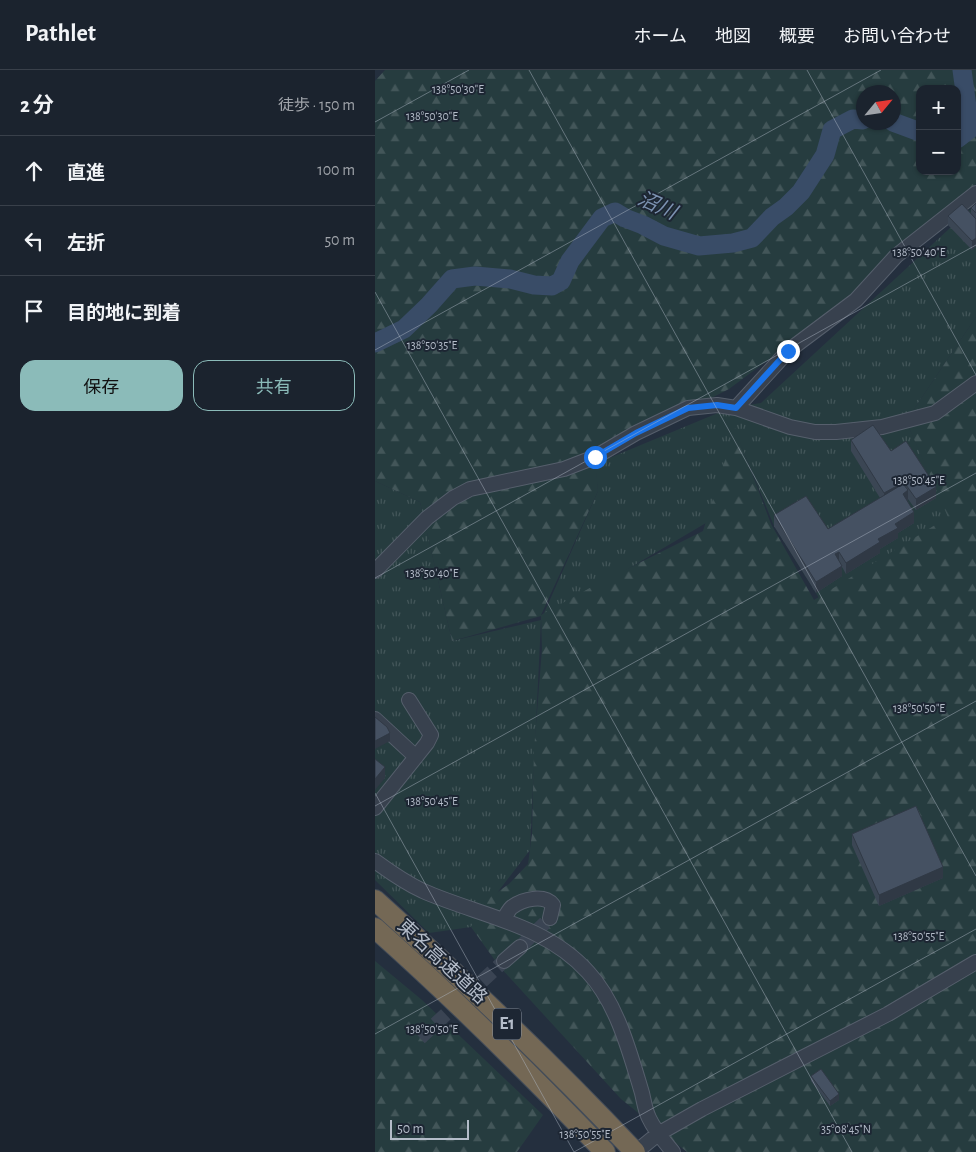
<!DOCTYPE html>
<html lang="ja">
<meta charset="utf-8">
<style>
:root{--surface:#1b232e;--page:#242b36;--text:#f1f3f6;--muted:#a0a4aa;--line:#39404a;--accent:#8bbbb9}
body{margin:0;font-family:"Alegreya Sans","Noto Sans JP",sans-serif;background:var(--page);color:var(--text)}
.controls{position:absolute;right:15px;top:15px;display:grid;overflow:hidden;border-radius:10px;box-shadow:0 1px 4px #0004}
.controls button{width:45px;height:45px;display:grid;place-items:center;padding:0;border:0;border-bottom:1px solid var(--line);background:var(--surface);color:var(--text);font:25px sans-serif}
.compass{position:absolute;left:481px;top:15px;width:45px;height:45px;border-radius:50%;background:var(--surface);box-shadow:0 1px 4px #0004;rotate:61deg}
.scale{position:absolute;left:15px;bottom:12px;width:79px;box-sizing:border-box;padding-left:5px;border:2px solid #b4bcc9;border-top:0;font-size:14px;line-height:18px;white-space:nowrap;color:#b4bcc9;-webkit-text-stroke:4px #1d2633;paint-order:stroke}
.stop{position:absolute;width:15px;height:15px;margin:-11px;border:4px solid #1a73e8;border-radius:50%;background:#fff}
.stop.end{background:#1a73e8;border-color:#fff;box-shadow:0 1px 5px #0008}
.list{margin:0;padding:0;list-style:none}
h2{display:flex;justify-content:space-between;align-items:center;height:65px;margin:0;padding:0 20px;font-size:21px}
h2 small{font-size:16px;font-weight:400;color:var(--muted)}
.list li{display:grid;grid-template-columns:32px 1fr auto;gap:15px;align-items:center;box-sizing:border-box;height:70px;padding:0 20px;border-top:1px solid var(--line)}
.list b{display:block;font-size:19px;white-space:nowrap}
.list em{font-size:16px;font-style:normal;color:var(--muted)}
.actions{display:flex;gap:10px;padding:15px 20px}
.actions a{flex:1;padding:11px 0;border:1px solid var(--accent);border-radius:15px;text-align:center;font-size:18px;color:var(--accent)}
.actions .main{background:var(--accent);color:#111}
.icon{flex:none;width:28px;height:28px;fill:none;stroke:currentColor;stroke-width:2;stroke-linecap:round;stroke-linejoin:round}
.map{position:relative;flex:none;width:601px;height:1082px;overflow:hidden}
header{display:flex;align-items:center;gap:30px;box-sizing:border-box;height:70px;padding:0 25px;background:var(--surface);border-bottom:1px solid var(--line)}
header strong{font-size:24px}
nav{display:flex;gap:28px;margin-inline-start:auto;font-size:18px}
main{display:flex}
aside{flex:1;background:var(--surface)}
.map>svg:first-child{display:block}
</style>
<header>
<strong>Pathlet</strong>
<nav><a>ホーム</a><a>地図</a><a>概要</a><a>お問い合わせ</a></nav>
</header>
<main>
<aside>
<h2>2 分<small>徒歩 · 150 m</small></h2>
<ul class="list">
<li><svg class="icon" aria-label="ahead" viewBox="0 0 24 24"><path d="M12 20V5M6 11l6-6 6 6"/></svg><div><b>直進</b></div><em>100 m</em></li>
<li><svg class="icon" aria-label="left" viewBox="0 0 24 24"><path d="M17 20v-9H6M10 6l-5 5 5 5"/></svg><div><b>左折</b></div><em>50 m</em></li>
<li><svg class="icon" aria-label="arrive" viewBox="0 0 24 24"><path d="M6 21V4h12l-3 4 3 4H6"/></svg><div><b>目的地に到着</b></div></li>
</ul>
<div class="actions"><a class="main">保存</a><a>共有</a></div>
</aside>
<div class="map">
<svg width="601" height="1082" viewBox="0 0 601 1082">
<defs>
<pattern id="grass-tufts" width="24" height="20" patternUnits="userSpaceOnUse" patternTransform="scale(1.25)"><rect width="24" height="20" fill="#263c3f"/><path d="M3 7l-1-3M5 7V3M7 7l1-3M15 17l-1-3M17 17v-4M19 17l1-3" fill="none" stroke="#435659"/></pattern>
<pattern id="forest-firs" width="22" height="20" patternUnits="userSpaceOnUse" patternTransform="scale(1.25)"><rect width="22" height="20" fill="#263c3f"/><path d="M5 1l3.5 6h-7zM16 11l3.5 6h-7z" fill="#435659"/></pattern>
</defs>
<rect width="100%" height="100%" fill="#242f3e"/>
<path fill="url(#grass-tufts)" d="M601,134v113l-70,104 43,96 -130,81 -45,-72 -37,-91 -31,88 -165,97 -11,230 -59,77 -42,6 -54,-53v-399l45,21 32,139 89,-21 57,-129 -3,-27 135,-56 31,-5z"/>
<path fill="url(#forest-firs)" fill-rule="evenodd" d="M10,0h591v114l-86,72 -43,45 -118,88 -134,68 3,34 -57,124 56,-31 106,-53 32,-103 36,96 43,76 134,-83 -42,-96 70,-104v835h-289l-66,-53 -122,-133 -28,-39 12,-25 26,-18 19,-20 4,-30 2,-84 8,-101 -1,-33 -89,25 -32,-139 -45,-21v-400zM545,19h37v82h-37zM488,22h30v30h-30z
M0,891l47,39 121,115 -26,37h-142z"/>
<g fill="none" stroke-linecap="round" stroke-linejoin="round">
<path stroke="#394c67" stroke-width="19" d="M518,52l27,10
M582,69l13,-10 -8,-59
M0,273l29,-14 25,-24 23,-26 23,-3 35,3 24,6 18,1 9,-5 9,-20 32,-43 13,-6 10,6 18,7 21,11 35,10 34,-3 19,-5 20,-21 14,-10 15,-15 24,-37 7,-25 21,-11 10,1"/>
<path stroke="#3a4453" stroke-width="14" stroke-dasharray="14 7" stroke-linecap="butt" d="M145,877l30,-29
M45,968l84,-77"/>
<defs>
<path id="minor" d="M361,338l52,-57 68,-51 40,-44 80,-63
M0,501l52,-53 26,-20 17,-9 94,-20 31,-12 41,-24 52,-25 29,-3 19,3 54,19 25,5h21l46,-5 53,-14 41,-30
M0,649l41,38
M0,738l52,-65 4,-8 -22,-35
M0,791c15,11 31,22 48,30 57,25 122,33 165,81 29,31 42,81 54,121 2,8 3,17 7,25 6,13 15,23 24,34
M128,850c3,-4 6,-11 9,-13 11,-8 32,-13 41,-2l-3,13
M129,891l16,-14
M261,1082l22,-18 44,-25 186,-95 88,-52"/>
<path id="highway" d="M0,830c89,80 177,164 260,252
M0,858c80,71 156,147 230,224"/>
</defs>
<use href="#minor" stroke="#565f6c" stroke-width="16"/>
<use href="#highway" stroke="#434c59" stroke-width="22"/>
<use href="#minor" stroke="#38414e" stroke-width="14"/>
<use href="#highway" stroke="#746855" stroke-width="20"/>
</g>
<path fill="#3b4654" d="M601,133v43l-4,4 -24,-25v-9l23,-3v-5z
M476,370l40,11 45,47 -20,12 -8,-11v2l6,22 -16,10v5l-18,11v4l-34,21 -4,-7v9l-26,17 -42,-67v-11l54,14 52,-31 -29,-47z
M477,764l91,44 -64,28 -27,-61z
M436,1006l28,24 -9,6 -19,-25z"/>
<path fill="#303945" d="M601,168v8l-4,4v-9z
M529,412v11l4,-3v11l-5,3h-19v-11z
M561,417v11l-20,12v-11z
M539,442v11l-16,10v5l-18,11v4l-34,21v-11l32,-24 17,-15z
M464,482v11l-4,-9z
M467,496v10l-26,17v-11z
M15,663v8l-15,8v-8z
M10,697v11l-10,12v-11z
M568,797v11l-64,28v-11z
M464,1024v6l-9,6v-5z"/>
<path fill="#455162" stroke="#303945" d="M601,133v10l-5,-5z
M587,134l14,15v19l-4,3 -24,-25z
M498,355l18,26 15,-10 30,46 -20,12 -12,-17 -20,11 -33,-53z
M528,414l5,6 -5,4 11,18 -19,12 3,4 -20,11 2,3 -34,21 -7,-11 -4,2 7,12 -26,16 -42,-67 32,-19 22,33z
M0,647l12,10 3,6 -15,8z
M0,689l10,8 -10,12z
M541,736l27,61 -64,28 -27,-61z
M446,999l18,25 -9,7 -19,-25z"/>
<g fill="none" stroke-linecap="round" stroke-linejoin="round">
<path stroke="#1a73e8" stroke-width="6" d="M220,387l41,-24 52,-25 29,-3 19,3 52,-57"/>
</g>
<path fill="none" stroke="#b4bcc9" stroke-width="1" stroke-opacity="0.45" d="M154,0l447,806M432,0l169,305M0,52l94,-52M0,222l477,860M0,280l506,-280M0,508l601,-333M0,723l199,359M0,736l601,-333M0,964l601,-333M199,1082l402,-223"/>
<g text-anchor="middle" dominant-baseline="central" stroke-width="4" stroke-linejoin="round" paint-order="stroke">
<rect fill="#1d2633" stroke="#878f9c" stroke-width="1" x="118" y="938.5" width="28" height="31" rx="4"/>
<g font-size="18" font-weight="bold" fill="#b4bcc9">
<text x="132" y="954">E1</text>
</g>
<g font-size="19" fill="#b4bcc9" stroke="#1d2633">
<text transform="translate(67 892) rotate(43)">東名高速道路</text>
</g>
<g font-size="20" font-style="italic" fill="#7c92b1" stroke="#1d2633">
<text transform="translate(282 136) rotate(24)">沼川</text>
</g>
</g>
<g font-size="12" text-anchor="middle" fill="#b4bcc9" stroke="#1d2633" stroke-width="4" stroke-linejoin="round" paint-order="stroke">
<text x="83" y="23">138°50'30"E</text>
<text x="57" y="50">138°50'30"E</text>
<text x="544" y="186">138°50'40"E</text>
<text x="57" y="279">138°50'35"E</text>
<text x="544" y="414">138°50'45"E</text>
<text x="57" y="507">138°50'40"E</text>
<text x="544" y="642">138°50'50"E</text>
<text x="57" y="735">138°50'45"E</text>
<text x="544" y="870">138°50'55"E</text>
<text x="57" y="963">138°50'50"E</text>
<text x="471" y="1063">35°08'45"N</text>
<text x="210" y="1068">138°50'55"E</text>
</g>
</svg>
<div class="controls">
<button>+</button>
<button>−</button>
</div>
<svg class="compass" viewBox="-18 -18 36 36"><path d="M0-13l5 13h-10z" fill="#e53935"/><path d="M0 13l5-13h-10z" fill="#a0a4aa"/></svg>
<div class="scale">50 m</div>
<div class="stop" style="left:220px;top:387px"></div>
<div class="stop end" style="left:413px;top:281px"></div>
</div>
</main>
